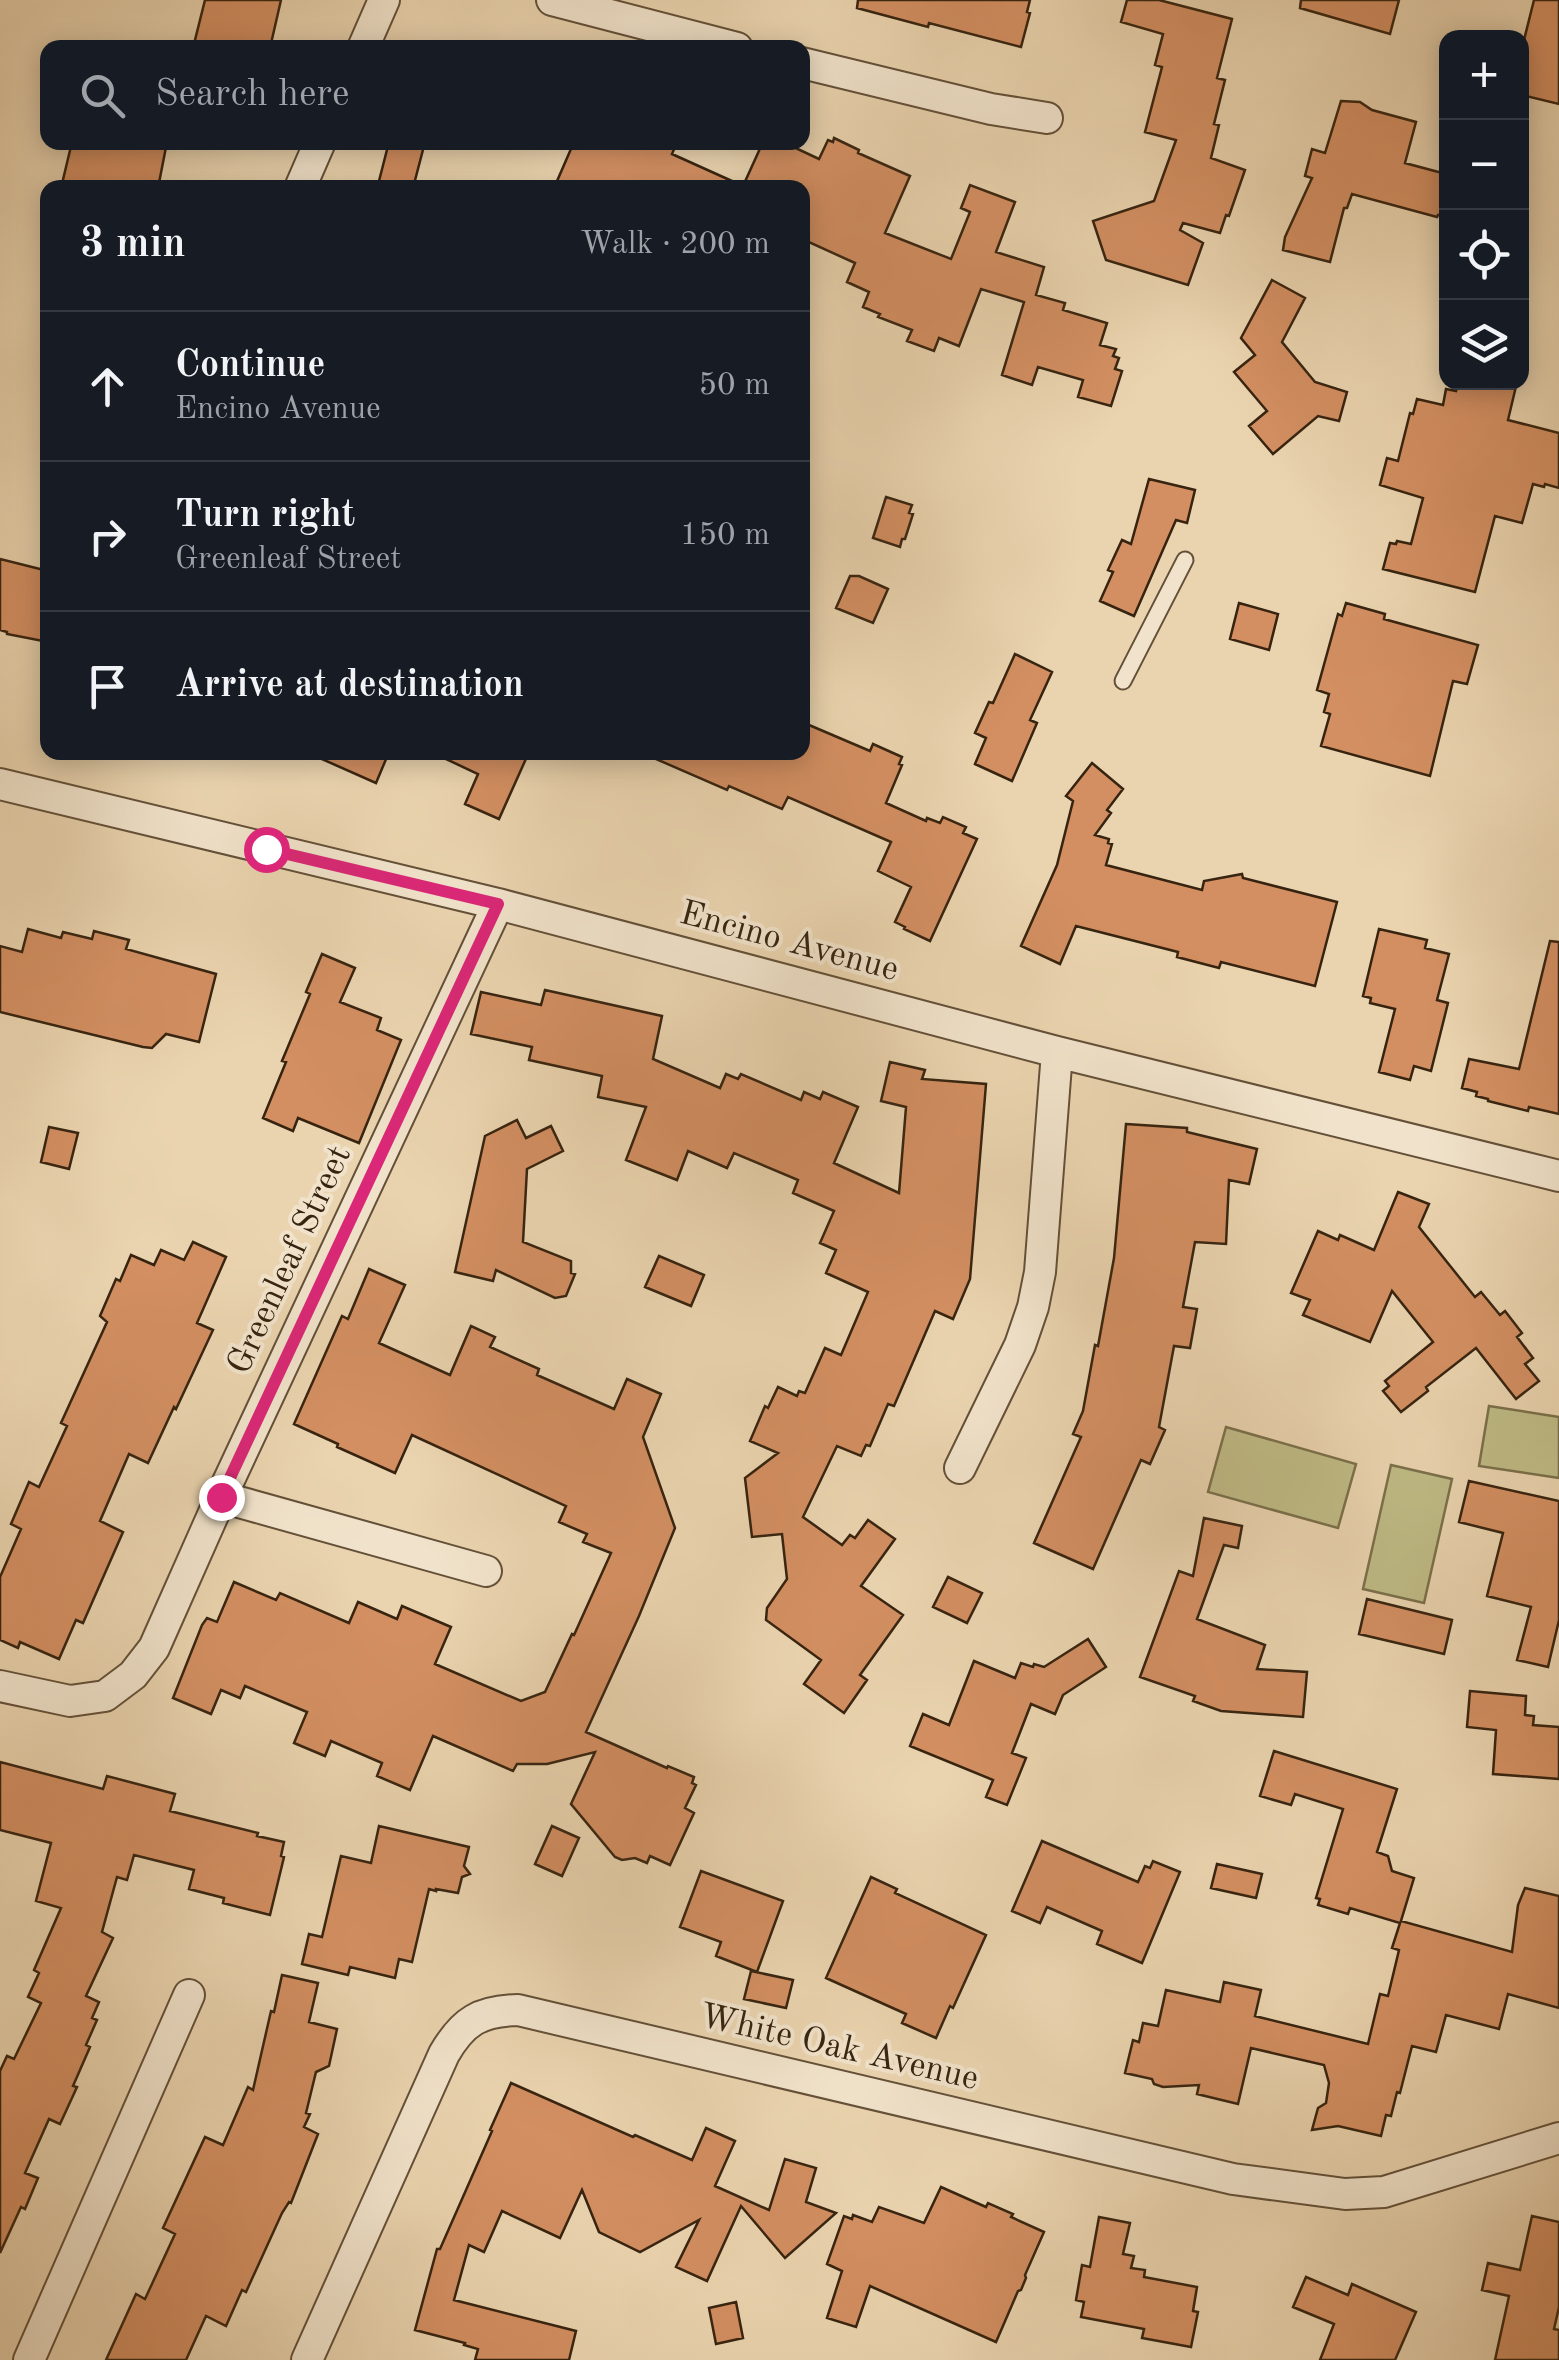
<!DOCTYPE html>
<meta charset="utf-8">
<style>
:root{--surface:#171b24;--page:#242831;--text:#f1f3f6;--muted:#9ea1a6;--line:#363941}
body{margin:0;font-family:"Old Standard TT",serif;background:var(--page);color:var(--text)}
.controls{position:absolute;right:30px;top:30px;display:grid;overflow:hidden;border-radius:20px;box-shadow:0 5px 25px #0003}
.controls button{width:90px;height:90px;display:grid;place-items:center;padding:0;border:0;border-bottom:2px solid var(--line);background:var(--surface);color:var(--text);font:50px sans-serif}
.stop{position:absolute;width:30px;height:30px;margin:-22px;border:8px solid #db2777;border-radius:50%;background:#fff}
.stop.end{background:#db2777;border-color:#fff;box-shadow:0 2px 10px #0008}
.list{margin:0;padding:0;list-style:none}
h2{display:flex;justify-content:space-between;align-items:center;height:130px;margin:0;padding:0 40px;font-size:42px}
h2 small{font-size:32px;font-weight:400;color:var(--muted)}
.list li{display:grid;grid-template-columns:65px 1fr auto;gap:30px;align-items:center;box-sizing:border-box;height:150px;padding:0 40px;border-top:2px solid var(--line)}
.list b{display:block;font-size:38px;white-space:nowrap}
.list p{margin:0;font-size:32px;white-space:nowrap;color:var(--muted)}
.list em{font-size:32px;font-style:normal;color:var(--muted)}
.icon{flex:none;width:55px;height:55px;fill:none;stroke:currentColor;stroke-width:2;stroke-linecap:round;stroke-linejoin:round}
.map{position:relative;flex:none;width:1559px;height:2360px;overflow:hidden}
.search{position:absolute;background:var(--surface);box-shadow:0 5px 25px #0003;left:40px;top:40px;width:770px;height:110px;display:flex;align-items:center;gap:25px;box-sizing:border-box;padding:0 35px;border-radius:20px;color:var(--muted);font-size:38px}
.panel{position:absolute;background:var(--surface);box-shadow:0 5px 25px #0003;left:40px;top:180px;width:770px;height:580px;border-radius:20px}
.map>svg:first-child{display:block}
</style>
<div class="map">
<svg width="1559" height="2360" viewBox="0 0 1559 2360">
<rect width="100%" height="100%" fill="#ead4af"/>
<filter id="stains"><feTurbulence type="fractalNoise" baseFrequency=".002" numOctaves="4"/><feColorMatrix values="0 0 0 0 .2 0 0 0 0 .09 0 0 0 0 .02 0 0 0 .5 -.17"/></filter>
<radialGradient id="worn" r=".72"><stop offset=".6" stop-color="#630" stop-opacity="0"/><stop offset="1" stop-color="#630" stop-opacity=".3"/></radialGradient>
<path fill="#bfbb86" stroke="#7b704b" stroke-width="2.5" d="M1489,1406l70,11v61l-80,-12z
M1226,1427l130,37 -18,64 -130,-36z
M1391,1465l61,14 -28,124 -61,-14z"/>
<path fill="#d38f62" stroke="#372410" stroke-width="2.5" d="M205,0h76l-11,48h-77z
M858,0h172l-3,12 3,1 -9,34 -92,-24 -1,4 -71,-19z
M1127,0h32l73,19 -15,59 8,2 -11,44 5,1 -8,33 34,12 -16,46 -3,-1 -6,18 -37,-10 -3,7 23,13 -15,42 -82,-25 -13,-39 61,-20 22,-61 -31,-8 17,-65 -7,-2 8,-31 -42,-12z
M1301,0h98l-9,34 -90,-26z
M1534,0h25v104l-37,-9v-47z
M1341,101l19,1 12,8 44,12 -11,41 41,11v43l-8,-2 -1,2 -85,-23 -5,14h-3l-14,54 -47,-12 2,-13 27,-59 -7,-2 7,-27 13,4z
M834,138l25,12 -1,3 52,23 -25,57 66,26 19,-47 -9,-4 9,-23 45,17 -19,50 48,15 -8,28 29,8 -2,7 44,13 -7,22 16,4 -3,7 6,2 -4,11 7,2 -11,35 -33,-9 5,-17 -45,-13 -6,18 -30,-10 22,-73 -43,-13 -22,57 -20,-8 -5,13 -27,-10 5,-11 -34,-13 2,-3 -17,-7 6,-15 -22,-10 8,-19 -53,-24v-51h-248l20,-46h103l-5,12 71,32 20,-44h20l36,17 9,-19 5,2z
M72,142h95l-9,46h-97z
M389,142h36l-12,46h-30l2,-6 -6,-1z
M1272,280l33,18 -23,44 33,40 32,10 -8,29 -21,-5 -45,38 -24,-28 18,-15 -33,-39 21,-17 -14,-17z
M1458,382h59l-9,38 51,13v55l-14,-4 -1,3 -11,-3 -11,39 -27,-7 -20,76 -92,-23 7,-26 6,1 1,-3 14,3 12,-46 -43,-13 7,-27 11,3 12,-48 3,1 4,-15 26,6 3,-16 10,2z
M1149,479l46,11 -8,33 -11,-3 -42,96 -34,-15 13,-29 -5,-2 14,-30 9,4z
M886,497l26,8 -3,8 4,1 -8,25h-3l-2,8 -27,-9z
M0,559l48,12v71l-41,-8v-2l-7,-2z
M850,576h9l29,13 -15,34 -37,-15z
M1239,603l39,11 -9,36 -39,-11z
M1346,603l39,11 -1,5 94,26 -11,39 -14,-3 -23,95 -109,-30 9,-32 -6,-2 5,-18 -12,-4 21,-76 4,2z
M1015,654l37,18 -22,48 7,3 -25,58 -37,-17 11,-26 -11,-5 14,-31 4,1z
M802,722l68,29 3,-7 29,13 -3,7 3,1 -16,38 40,18 1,-3 13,5 3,-6 23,10 -3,6 14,6 -47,102 -26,-12 1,-2 -10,-5 16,-35 -33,-16 13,-29 -103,-45 -6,12 -53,-23 -2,4 -87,-38h162z
M306,752h83l-13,31z
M431,752h98l-30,67 -34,-15 13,-30z
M1092,763l31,26 -16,21 4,3 -16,22 14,4 -1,4 4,1 -6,21 96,25 2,-9 38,-7 1,4 94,24 -22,84 -94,-24 -2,6 -42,-11 1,-5 -102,-26 -16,38 -39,-18 36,-81 16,-64 -7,-5z
M28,929l33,9 2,-6 29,7 2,-8 35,9 -3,9 90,25 -17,68 -33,-8 -14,14 -9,-1 -143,-35v-66l22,6z
M1379,929l48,11 -2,8 24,6 -12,46 11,3 -17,68 -17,-5 -4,14 -31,-8 16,-63 -25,-6 1,-5 -8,-2z
M1550,941l9,1v172l-30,-7 -1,4 -40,-10v-2l-12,-3 1,-4 -15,-4 7,-29 50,10z
M322,954l33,14 -15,34 41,16 -4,12 24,10 -42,103 -61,-25 -5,13 -30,-13 23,-56 -4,-1 28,-67 -4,-2z
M545,990l117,26 -9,43 67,29 6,-14 12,5 3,-5 60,26 3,-8 16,7 3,-7 35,15 -24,56 65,30 7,-86 -25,-6 9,-39 35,8 -3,9 64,5 -16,195 -17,40 -18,-8 -41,95 -6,-2 -18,42 -4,-1 -5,11 -24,-10 -34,71 39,28 8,-10 5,3 13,-18 27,19 -34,47 42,29 -43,60 7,5 -23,33 -40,-29 17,-24 -55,-40 1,-12 20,-29 -5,-45 -30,3 -7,-59 33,-25 -28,-12 15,-35 3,2 10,-21 19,9 2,-5 6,2 20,-45 16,7 27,-63 -42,-19 10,-23 -16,-7 14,-32 -41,-18 5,-13 -64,-27 -7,15 -39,-17 -11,29 -51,-20 20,-53 -48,-10 4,-21 -73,-16 3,-13 -61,-13 10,-42 60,13z
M517,1120l9,18 25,-12 12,25 -36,18 -4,73 48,19v12l4,1 -9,22 -11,2 -59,-28 -3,11 -38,-9 30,-136z
M1126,1124l61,4v4l70,17 -8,35 -20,-4 -3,64 -31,-2 -12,65 14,2 -7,39 -16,-2 -15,81 6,3 -15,34 -9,-4 -48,109 -59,-26 47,-106 -8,-3 10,-23 12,-66 3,1 16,-88z
M49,1127l29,6 -9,36 -28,-7z
M1398,1192l31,12 -10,23 56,70 6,-5 19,23 5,-4 17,22 -5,4 16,21 -8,6 14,17 -23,18 -40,-51 -50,39 2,4 -27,21 -18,-21 6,-5 -4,-5 48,-39 -41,-51 -22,51 -67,-27 7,-15 -19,-7 27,-62 20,9 2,-5 34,15z
M193,1242l33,15 -29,66 16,7 -37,79 -2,-2 -26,56 -19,-9 -29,67 23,11 -40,91 -7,-3 -17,39 -39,-17 -2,6 -18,-8v-63l21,-48 -10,-5 18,-42 10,5 28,-61 -6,-3 46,-101 -7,-6 16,-37 4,2 11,-26 23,10 7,-15 23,10z
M659,1256l45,19 -13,31 -46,-19z
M369,1269l36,16 -26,58 71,32 21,-49 24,11 -5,10 49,22 -2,6 77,34 13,-30 34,15 -18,43 32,91 -36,88 -53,116 81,36 1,-2 26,11 -2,6 4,2 -11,23 9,5 -24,52 -20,-9 -3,7 -12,-5 -13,2 -7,-3 -44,-53 24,-52 -48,12h-30l-4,7 -80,-35 -23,54 -33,-14 5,-13 -51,-22 -6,15 -31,-13 13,-31 -62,-26 -5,12 -19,-8 -10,24 -38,-16 29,-73 5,-7 10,4 17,-40 42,18 4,-7 69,30 9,-21 39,17 5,-13 49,21 -16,37 86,37 24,-9 27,-58 2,1 37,-82 -28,-11 4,-8 -28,-12 7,-16 -154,-71 -17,38 -58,-26 1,-3 -44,-20 48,-108 6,3z
M1469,1481l90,20v119l-11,47 -31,-7 14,-53 -44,-11 16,-63 -44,-11z
M1204,1518l38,8 -4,22 -14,-3 -27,74 68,26 -8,24 50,3 -4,45 -82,-6 -28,-10 2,-5 -55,-19 39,-106 14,5z
M948,1577l34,16 -15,30 -34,-16z
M1367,1599l85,21 -8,34 -85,-20z
M1088,1639l18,28 -43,28 -8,19 -24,-10 -19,49 14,5 -19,47 -21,-8 7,-17 -83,-34 13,-32 26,11 25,-64 41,17 6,-15 12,4 1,-3 10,3z
M1470,1691l56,5 -1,19 9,1 -1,9 26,2v52l-66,-5 3,-44 -29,-3z
M1274,1751l123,38 -20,63 11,4 4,15 22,7 -13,43 111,31 6,-47 7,-17 34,8v112l-51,-14 -9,35 -53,-14 -10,37 -24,-6 -12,47 -3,-1 -6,24 -5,-1 -5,21 -43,-10 -26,4 6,-22 8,-5 3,-20 -5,-18 -73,-17 -13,56 -41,-10 2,-9 -36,2 -9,-3 -2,-5 -27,-6 8,-33 6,2 4,-19 15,3 8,-36 54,12 4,-20 37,8 -6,26 113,28 12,-50 8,2 11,-46 -7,-2 8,-25 -50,-15 -2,6 -30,-9 2,-6 -4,-1 27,-89 -48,-15 -4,11 -31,-9z
M0,1762l103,27 4,-13 68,18 -5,17 88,22 -1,3 27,6 -3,14 3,1 -14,58 -47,-12 1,-5 -35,-9 5,-19 -60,-15 -7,25 -10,-3 -15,55 11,6 -27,58 13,6 -7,16 5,2 -11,25 4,2 -17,39 4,1 -17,37 -11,-5 -24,54 13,5 -13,31 -4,-2 -21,46v-182l7,-15 7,3 27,-56 -13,-6 11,-24 -5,-3 27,-62 -25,-7 15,-58 -51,-13z
M379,1826l90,21 -5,19 6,8 -8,3 -4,16 -22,-4v2l-7,-2 -17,73 -13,-3 -4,19 -45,-11 -2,8 -46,-11 7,-30 13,3 19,-81 30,7z
M552,1826l27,12 -17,38 -27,-12z
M1042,1841l96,41 7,-16 5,2 3,-7 27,11 -38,91 -45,-19 5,-13 -55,-24 -7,16 -28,-12z
M1217,1864l45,10 -6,24 -45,-10z
M701,1871l82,30 -26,71 -41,-16 5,-14 -41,-15z
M871,1877l26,12 -2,4 91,42 -33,73 -3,-2 -14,32 -34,-15 4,-9 -80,-36z
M751,1971l42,9 -7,28 -42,-9z
M282,1975l36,8 -9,39 28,7 -8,37 -13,6 -10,41 4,1 -6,13 14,7 -27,69 -2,-1 -7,11 -36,79 -4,-2 -16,36 -20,-10 -20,44h-80l30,-66 9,5 30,-65 -12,-6 42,-91 18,8 25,-58 5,3 18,-79 3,1z
M511,2083l122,54 2,-2 57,25 14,-32 29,13 -20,45 54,24 16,-51 31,9 -10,34 30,11 -51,45 -44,-52 -34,75 -31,-14 23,-47 -59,32 -41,-20 -17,-42 -22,48 -58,-27 -18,41 -15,-7 -15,55 122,31 -7,29h-94l3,-11 -14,-4 1,-2 -50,-13 22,-81h3l52,-118 -2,-1z
M941,2187l45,20 2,-4 25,11 -2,3 33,15 -19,43 1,3 -5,12 -3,1 -22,51 -126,-56 -14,41 -29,-9 15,-47 -15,-7 17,-48 8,3 1,-4 19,7 7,-15 45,16z
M1532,2216l27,6v85l-5,22 5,1v30h-64l14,-64 -27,-6 6,-27 32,7z
M1099,2217l31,6 -7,31 11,2 -3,12 14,2 -1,7 53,10 -4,24 5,1 -7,35 -49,-9 2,-9 -63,-12 3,-15 -8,-2 6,-35 8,2z
M1306,2277l42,18 4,-11 64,28 -21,48h-75l14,-36 -41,-17z
M736,2302l7,36 -27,6 -7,-36z"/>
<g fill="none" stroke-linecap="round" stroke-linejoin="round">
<defs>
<path id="lane" d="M1123,681l62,-121"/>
<path id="street" d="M552,0l185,48
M363,48l21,-48
M802,63l189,46 56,9
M300,188l20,-46
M0,784l498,120 559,148 502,124
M960,1468l60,-123 13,-38 7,-35 17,-220
M221,1497l265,74
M0,1686l70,15 35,-5 28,-21 21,-27 67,-151 277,-593
M29,2360l160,-365
M307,2360l137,-306c19,-33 36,-43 74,-44l715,169 112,15 39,-2 175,-54"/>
</defs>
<use href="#lane" stroke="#645038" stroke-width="19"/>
<use href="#street" stroke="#645038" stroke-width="34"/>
<use href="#lane" stroke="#f1e3cb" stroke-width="15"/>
<use href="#street" stroke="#f1e3cb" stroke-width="30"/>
</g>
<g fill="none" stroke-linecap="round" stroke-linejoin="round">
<path stroke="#db2777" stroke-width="12" d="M221,1497l277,-593 -232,-55"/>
</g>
<g text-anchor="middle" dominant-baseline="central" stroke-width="8" stroke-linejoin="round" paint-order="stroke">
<g font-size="35" fill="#372410" stroke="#f1e3cb">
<text transform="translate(789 942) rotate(15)">Encino Avenue</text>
<text transform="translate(290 1260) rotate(-65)">Greenleaf Street</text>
<text transform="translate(839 2048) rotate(13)">White Oak Avenue</text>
</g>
</g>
<rect width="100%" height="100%" filter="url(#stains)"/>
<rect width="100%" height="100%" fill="url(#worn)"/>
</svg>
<div class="controls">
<button>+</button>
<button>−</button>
<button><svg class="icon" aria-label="locate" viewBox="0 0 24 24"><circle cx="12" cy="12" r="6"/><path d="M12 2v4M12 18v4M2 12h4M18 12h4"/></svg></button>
<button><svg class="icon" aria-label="layers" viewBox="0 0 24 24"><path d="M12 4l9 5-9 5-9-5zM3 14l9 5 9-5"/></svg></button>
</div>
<div class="stop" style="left:266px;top:849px"></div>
<div class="stop end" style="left:221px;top:1497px"></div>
<div class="search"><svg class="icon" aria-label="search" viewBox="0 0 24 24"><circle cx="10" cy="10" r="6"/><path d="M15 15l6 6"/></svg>Search here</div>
<section class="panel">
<h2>3 min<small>Walk · 200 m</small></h2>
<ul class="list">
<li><svg class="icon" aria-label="ahead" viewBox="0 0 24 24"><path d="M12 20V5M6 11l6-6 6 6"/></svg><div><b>Continue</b><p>Encino Avenue</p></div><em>50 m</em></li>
<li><svg class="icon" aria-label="right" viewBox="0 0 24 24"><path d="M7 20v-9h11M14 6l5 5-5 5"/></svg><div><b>Turn right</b><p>Greenleaf Street</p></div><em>150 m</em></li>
<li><svg class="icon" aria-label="arrive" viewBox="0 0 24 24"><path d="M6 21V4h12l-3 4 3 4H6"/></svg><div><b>Arrive at destination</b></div></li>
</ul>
</section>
</div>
